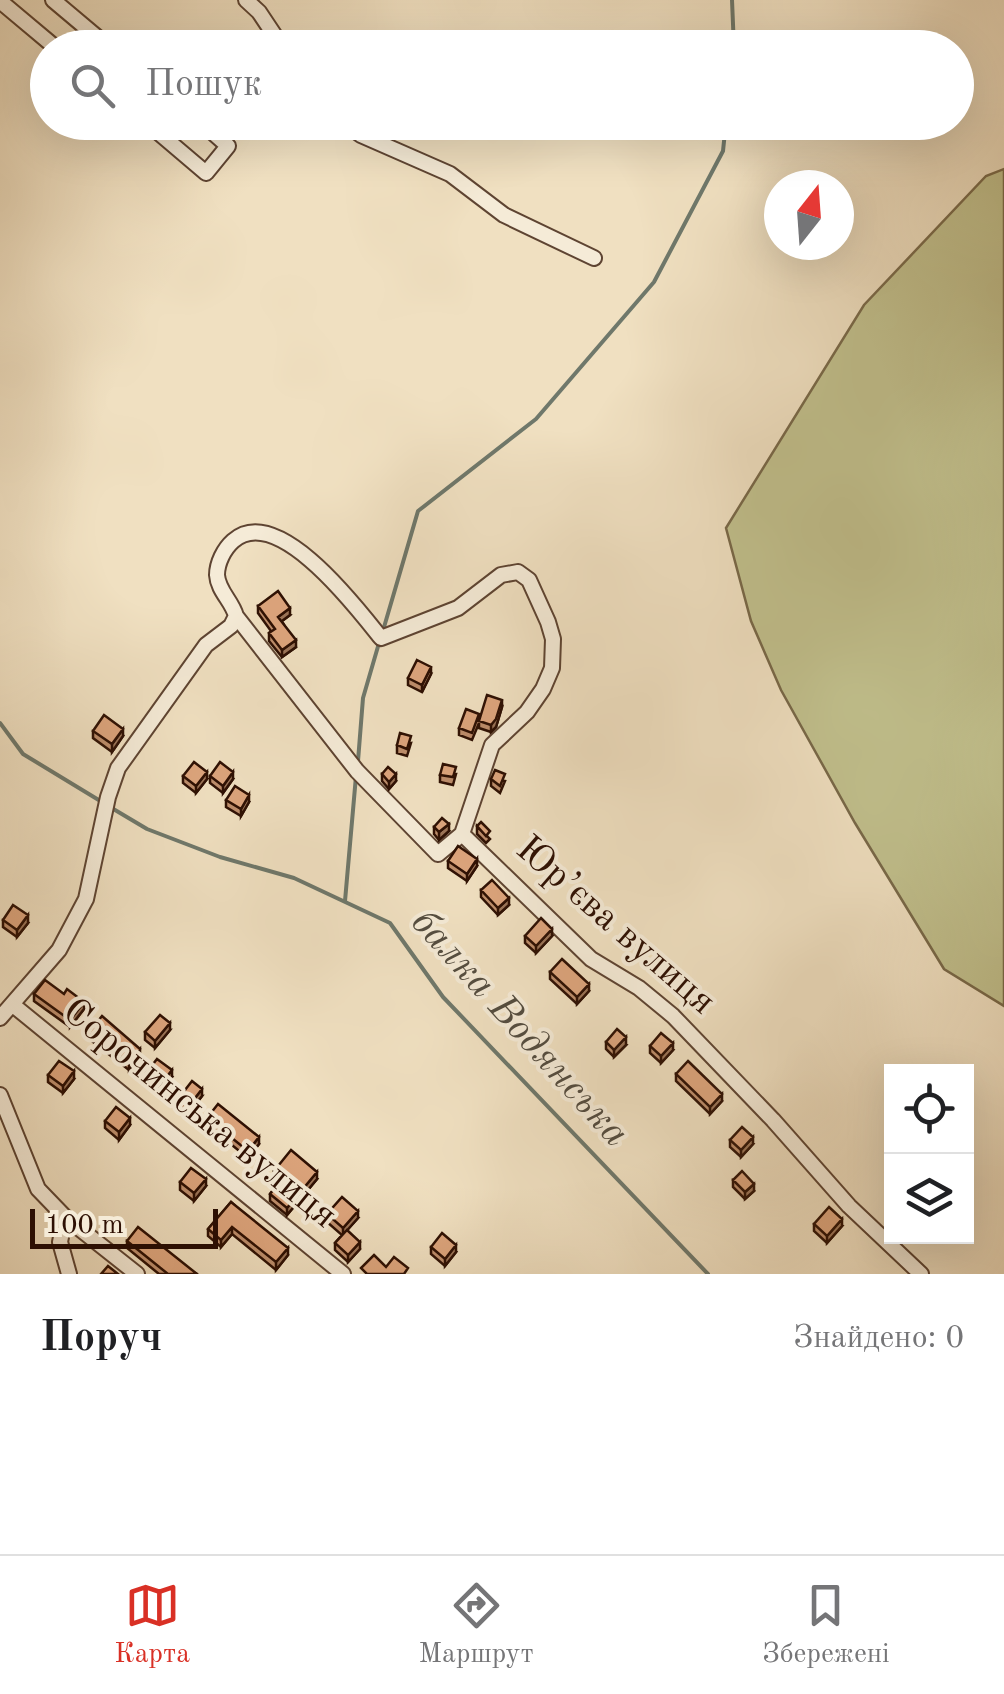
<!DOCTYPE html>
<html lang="uk">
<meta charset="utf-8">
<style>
:root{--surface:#fff;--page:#f6f6f6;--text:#202124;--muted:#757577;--line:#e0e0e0;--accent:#d93025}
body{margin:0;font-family:"Old Standard TT",serif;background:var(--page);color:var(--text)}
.controls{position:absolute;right:30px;bottom:30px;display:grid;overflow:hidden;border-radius:0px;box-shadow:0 10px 40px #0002}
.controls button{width:90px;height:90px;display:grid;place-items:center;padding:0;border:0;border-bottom:2px solid var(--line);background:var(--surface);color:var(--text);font:50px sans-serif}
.compass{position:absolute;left:764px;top:170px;width:90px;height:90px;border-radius:50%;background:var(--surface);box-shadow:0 10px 40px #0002;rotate:17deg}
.scale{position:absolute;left:30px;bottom:25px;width:188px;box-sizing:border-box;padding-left:10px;border:5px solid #2e1003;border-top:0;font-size:28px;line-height:35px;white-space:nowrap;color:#2e1003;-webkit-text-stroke:8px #f5ebd7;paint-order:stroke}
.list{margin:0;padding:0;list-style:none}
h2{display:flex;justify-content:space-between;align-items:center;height:130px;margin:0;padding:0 40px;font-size:42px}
h2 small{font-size:32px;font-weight:400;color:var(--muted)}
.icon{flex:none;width:55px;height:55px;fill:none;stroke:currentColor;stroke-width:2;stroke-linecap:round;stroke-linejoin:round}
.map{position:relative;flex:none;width:1004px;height:1274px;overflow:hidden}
.search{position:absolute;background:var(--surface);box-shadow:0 10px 40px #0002;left:30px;right:30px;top:30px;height:110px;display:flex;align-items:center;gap:25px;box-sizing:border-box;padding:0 35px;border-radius:55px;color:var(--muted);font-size:38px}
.sheet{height:280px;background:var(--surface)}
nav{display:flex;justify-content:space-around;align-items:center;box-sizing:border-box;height:140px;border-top:2px solid var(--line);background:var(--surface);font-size:28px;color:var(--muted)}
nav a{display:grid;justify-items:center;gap:5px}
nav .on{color:var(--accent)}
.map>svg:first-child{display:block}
</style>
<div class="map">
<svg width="1004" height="1274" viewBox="0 0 1004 1274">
<rect width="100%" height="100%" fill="#f0e0c1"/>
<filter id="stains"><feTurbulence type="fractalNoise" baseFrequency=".002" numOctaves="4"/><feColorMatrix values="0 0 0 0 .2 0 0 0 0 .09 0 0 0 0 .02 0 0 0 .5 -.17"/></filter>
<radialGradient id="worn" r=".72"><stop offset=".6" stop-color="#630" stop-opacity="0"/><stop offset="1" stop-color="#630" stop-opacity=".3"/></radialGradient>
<path fill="#c1c08d" stroke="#786848" stroke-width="2.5" d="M1004,169v837l-60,-37 -89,-146 -74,-133 -30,-69 -25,-93 138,-223 122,-129z"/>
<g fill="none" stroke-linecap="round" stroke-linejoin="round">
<path stroke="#6f786b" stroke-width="4" d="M732,0l2,48
M382,634l36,-123 118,-92 118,-137 69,-131 3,-29
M0,723l23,31 79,48
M358,761l5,-63 16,-55
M110,807l37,22 73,28 74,21 96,45 53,74 265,277
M345,901l11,-125"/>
<defs>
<path id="minor" d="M53,0l57,48
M246,0l13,12 24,36
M0,1l56,47
M146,122l60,51 22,-27 -27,-24
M343,122l18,13 89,39 54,41 90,43
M236,616l121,155 81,83 24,-20 129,125 48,29 34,28 100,104 76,86 72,68
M13,1005l330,269
M0,1018l59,-68 27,-51 22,-102 10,-29 88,-123 25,-19 5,-10c-4,-15 -18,-25 -19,-41 0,-12 7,-26 16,-34 44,-39 124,67 148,97l77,-30 43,-33 17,-3 11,8 19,42 5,17 -1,29 -9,21 -16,23 -35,33 -30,89
M0,1095l38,94 27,28 -5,25 9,32
M65,1217l72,57"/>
</defs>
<use href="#minor" stroke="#5e4432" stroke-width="18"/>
<use href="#minor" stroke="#f5ebd7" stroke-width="14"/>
</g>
<path fill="#be8e6c" stroke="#2e1003" stroke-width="2.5" d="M258,606l32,9 -8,6 14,26 -14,10 -13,-16v-8l2,-2 -13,-18z
M431,674l-9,18 -14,-7v-7z
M502,707l-6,20 -5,5 -12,-4v-5l-7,17 -13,-5v-7z
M93,731l30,5 -11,16 -19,-14z
M411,743l-4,13 -10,-3v-8z
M382,774l14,7 -7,8 -7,-8z
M456,774l-3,11 -13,-3v-7z
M183,776l24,3 -11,14 -13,-10z
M210,776l23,3 -10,14 -13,-10z
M491,779l14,2 -5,12 -9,-7z
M226,800l23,2 -8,14 -15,-9z
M477,826l13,13 -4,4 -9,-9z
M434,827l15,4 -10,9 -5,-6z
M448,861l29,5 -10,15 -19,-13z
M481,890l28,15 -11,10 -17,-18z
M3,920l25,3 -11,14 -14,-10z
M525,936h27l-16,17 -11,-10z
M550,972l39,19 -12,13 -27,-25z
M34,994l50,15 -14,18 -36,-26z
M170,1030l-15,18 -10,-8v-8z
M89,1032l51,24 -11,14 -40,-31z
M606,1042l20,3 -12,12 -8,-8z
M650,1046l23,4 -12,13 -11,-10z
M146,1073l26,4 -11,14 -15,-11z
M676,1074l46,27 -12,13 -34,-33z
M48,1075l26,4 -11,14 -15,-11z
M202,1096l-14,18 -10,-8v-7z
M207,1118l52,26 -11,14 -41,-33z
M105,1121l25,4 -11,15 -14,-12z
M730,1140l23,4 -12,13 -11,-10z
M274,1171l43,8 -30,36 -17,-14v-7l9,-12 -5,-4z
M733,1180l21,11 -9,8 -12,-12z
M180,1182l26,4 -12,15 -14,-11z
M231,1202l57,53 -12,15 -44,-36 -11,13 -13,-11v-7z
M327,1214l31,4 -11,12 13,19 -12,13 -13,-12v-7l7,-8 -15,-13z
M814,1224l28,2 -15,17 -13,-12z
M127,1241l70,33h-38l-32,-26z
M431,1247l25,5 -11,14 -14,-12z"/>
<path fill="#9b7458" stroke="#2e1003" stroke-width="2.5" d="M290,608v7l-12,9v-7z
M296,640v7l-14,10v-7z
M431,667v7l-9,18v-7z
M502,700v7l-6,20 -5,5v-7z
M123,729v7l-11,16v-8z
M207,772v7l-11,14v-7z
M233,772v7l-10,14v-7z
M396,774v7l-7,8v-7z
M249,795v7l-8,14v-7z
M449,824v7l-10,9v-8z
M477,859v7l-10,15v-7z
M509,898v7l-11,10v-7z
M28,915v8l-11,14v-7z
M552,929v7l-16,17v-7z
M589,984v7l-12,13v-7z
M84,1002v7l-14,18v-7z
M170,1023v7l-15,18v-7z
M626,1037v8l-12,12v-7z
M673,1043v7l-12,13v-7z
M140,1049v7l-11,14v-7z
M172,1070v7l-11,14v-7z
M74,1071v8l-11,14v-7z
M202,1089v7l-14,18v-7z
M722,1094v7l-12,13v-7z
M130,1118v7l-11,15v-8z
M259,1137v7l-11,14v-7z
M753,1137v7l-12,13v-7z
M317,1172v7l-30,36v-7z
M206,1179v7l-12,15v-8z
M754,1184v7l-9,8v-7z
M358,1211v7l-15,17v-7z
M842,1219v7l-15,17v-7z
M232,1227v7l-11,13v-7z
M360,1242v7l-12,13v-7z
M456,1245v7l-11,14v-7z
M288,1248v7l-12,15v-8z"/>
<path fill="#dda57d" stroke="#2e1003" stroke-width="2.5" d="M278,591l12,17 -12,9 18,23 -14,10 -13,-17 6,-4 -17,-23z
M417,660l14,7 -9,18 -14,-7z
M487,695l15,5 -6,19 -5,6 -12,-4z
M466,709l13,5 -7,19 -13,-5z
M104,715l19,14 -11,15 -19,-13z
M400,733l11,3 -4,13 -10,-4z
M194,762l13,10 -11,14 -13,-10z
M220,762l13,10 -10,14 -13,-10z
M443,764l13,3 -3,10 -13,-2z
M388,767l8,7 -7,8 -7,-8z
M495,770l10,4 -5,12 -9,-7z
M235,786l14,9 -8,14 -15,-9z
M442,818l7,6 -10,8 -5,-5z
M481,822l9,9 -4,5 -9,-10z
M458,846l19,13 -10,15 -19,-13z
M492,880l17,18 -11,10 -17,-18z
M13,905l15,10 -11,15 -14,-10z
M541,918l11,11 -16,17 -11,-10z
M562,959l27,25 -12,13 -27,-25z
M45,980l19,14 3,-5 17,13 -14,18 -36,-26z
M160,1015l10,8 -15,18 -10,-9z
M102,1016l38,33 -11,14 -40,-31z
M617,1029l9,8 -12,13 -8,-8z
M661,1033l12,10 -12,13 -11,-10z
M157,1059l15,11 -11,14 -15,-11z
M59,1061l15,10 -11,15 -15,-11z
M688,1061l34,33 -12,13 -34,-33z
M192,1081l10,8 -14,18 -10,-8z
M218,1104l41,33 -11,14 -41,-33z
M116,1107l14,11 -11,14 -14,-11z
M742,1127l11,10 -12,13 -11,-10z
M291,1150l26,22 -30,36 -17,-14 13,-16 -9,-7z
M191,1168l15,11 -12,14 -14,-11z
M742,1171l12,13 -9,8 -12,-12z
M342,1197l16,14 -15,17 -16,-14z
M231,1202l57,46 -12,14 -44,-35 -11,13 -13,-11z
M829,1207l13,12 -15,17 -13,-12z
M138,1227l59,47h-29l-41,-33z
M347,1230l13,12 -12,13 -13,-12z
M442,1233l14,12 -11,14 -14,-12z
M374,1255l12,12 8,-10 14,11 -4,6h-37l-6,-6z
M108,1266l10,8h-17z"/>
<g text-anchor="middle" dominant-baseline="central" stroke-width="8" stroke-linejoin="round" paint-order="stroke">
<g font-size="38" fill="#2e1003" stroke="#f5ebd7">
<text transform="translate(615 926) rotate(41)">Юр’єва вулиця</text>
<text transform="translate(199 1114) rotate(39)">Сорочинська вулиця</text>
</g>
<g font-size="40" font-style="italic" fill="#544d40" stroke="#f5ebd7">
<text transform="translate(519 1029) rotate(48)">балка Водянська</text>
</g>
</g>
<rect width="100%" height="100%" filter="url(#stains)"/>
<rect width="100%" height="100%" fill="url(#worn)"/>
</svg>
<div class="controls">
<button><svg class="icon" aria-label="locate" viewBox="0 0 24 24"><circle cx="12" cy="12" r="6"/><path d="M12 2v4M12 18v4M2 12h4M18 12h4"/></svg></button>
<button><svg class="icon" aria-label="layers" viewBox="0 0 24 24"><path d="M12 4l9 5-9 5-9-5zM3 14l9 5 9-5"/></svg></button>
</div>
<svg class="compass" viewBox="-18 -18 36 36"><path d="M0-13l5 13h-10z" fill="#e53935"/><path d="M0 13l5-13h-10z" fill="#757577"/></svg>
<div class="scale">100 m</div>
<div class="search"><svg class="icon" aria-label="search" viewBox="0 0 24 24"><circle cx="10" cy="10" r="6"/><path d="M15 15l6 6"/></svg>Пошук</div>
</div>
<section class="sheet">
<h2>Поруч<small>Знайдено: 0</small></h2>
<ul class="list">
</ul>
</section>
<nav>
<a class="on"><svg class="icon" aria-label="map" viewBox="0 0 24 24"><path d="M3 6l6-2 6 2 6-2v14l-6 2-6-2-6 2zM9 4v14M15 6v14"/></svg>Карта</a>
<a><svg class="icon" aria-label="directions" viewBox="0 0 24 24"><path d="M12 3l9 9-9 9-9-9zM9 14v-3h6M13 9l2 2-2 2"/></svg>Маршрут</a>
<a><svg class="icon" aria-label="saved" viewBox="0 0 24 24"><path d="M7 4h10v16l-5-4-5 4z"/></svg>Збережені</a>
</nav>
